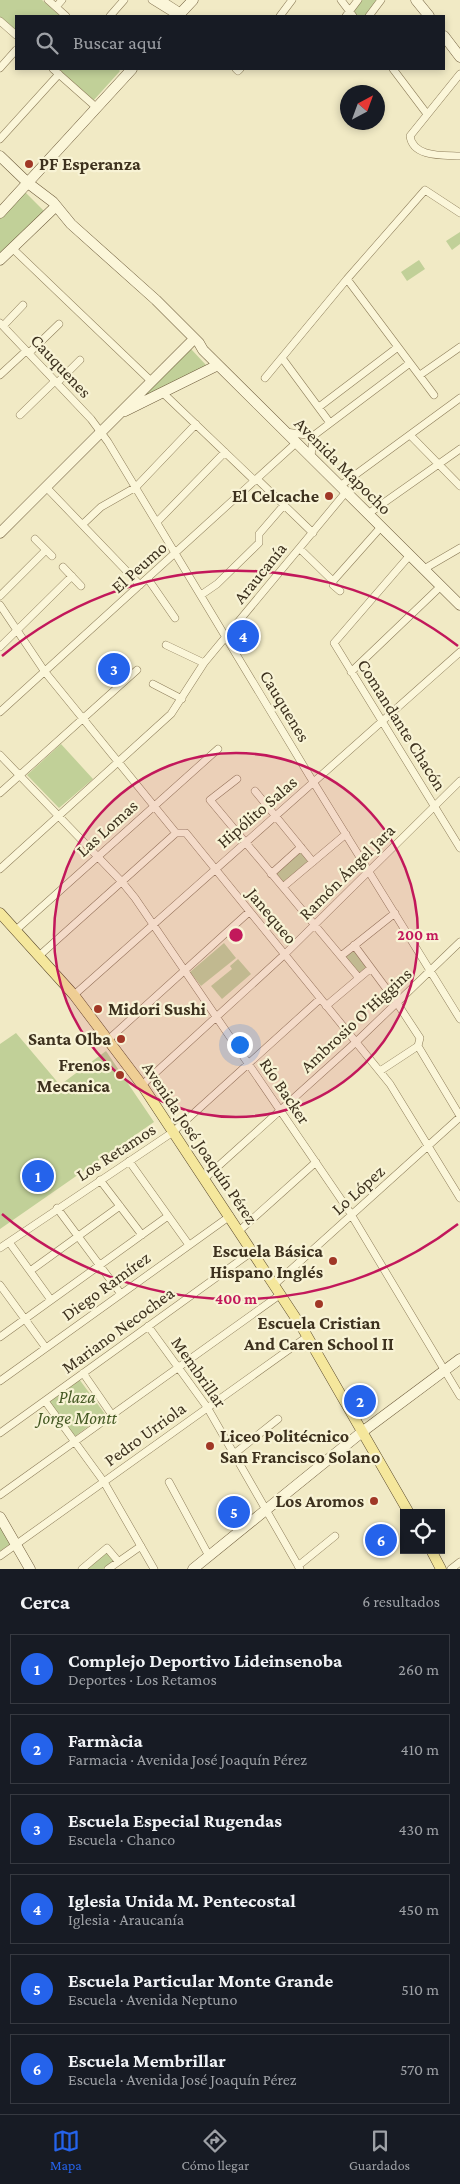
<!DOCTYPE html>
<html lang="es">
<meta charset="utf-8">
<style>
:root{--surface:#171b24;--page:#20242c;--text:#f1f3f6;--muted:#9ea1a6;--line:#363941;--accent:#2563eb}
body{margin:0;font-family:"Crimson Pro",serif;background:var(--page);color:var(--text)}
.controls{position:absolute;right:15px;bottom:15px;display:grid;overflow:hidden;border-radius:0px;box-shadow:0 2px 8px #0003}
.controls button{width:45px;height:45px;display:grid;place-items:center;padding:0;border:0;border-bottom:1px solid var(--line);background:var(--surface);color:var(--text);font:25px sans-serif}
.compass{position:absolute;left:340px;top:85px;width:45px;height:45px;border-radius:50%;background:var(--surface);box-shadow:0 2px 8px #0003;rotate:41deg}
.you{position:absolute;left:239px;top:1044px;width:18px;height:18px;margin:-12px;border:4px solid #fff;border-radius:50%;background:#1a73e8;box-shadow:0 0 0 8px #1a73e833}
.badge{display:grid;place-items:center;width:32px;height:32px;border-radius:50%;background:var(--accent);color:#fff;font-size:16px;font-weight:700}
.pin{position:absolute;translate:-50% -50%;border:2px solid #fff;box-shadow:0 1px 5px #0006}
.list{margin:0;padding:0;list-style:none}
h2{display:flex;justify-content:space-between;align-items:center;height:65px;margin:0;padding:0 20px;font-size:21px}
h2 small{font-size:16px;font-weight:400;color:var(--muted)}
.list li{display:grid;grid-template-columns:32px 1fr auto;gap:15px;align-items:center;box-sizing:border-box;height:70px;margin:0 10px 10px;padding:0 10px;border:1px solid var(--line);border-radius:0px}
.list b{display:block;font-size:19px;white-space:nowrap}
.list p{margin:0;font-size:16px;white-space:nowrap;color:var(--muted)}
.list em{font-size:16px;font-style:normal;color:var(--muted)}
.icon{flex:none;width:28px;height:28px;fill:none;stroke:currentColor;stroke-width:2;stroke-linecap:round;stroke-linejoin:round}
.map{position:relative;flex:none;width:460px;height:1569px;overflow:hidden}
.search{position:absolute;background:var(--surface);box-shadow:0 2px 8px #0003;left:15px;right:15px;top:15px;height:55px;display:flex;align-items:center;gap:12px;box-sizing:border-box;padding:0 18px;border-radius:0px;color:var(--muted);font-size:19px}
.sheet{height:545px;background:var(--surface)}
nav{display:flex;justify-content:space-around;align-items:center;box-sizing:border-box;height:70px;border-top:1px solid var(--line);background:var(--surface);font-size:14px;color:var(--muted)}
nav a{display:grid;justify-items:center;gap:2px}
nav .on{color:var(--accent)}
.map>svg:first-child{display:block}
</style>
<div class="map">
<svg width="460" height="1569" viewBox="0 0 460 1569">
<rect width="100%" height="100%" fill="#f1eac5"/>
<path fill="#c1d098" d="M0,0h42l18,16h-44v15l-16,-14z
M360,0h20l-12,16h-12l-5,-5z
M57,69h61l2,2 -27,30z
M25,192l20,20 -45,43v-36z
M460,232v12l-8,6 -6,-9z
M419,260l6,9 -18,12 -6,-9z
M191,349l15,16 -72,39z
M61,744l32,35 -34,29 -32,-33z
M301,852l8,9 -25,22 -8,-10z
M224,943l12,15 -35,28 -11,-14z
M354,949l14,19 -9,7 -15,-18z
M238,959l13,15 -29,25 -11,-13 21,-17 -2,-3z
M16,1033l44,52 46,-34 48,71 -154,107v-185z
M79,1379l26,35 -31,23 -25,-36z
M0,1526l10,18 -10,7z
M107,1550l7,10 -11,9h-17z"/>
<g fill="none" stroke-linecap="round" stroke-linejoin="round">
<defs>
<path id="street" d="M48,0l18,16
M152,0l21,13 9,3
M162,0l20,13
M341,0l12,16
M56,7l6,-7
M110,16l14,-16
M280,16l12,-16
M346,16l12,-16
M369,16l12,-16
M0,21l16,14
M0,68l16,-18
M53,69l44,39
M236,69l2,2 2,-2
M393,69l34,45
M460,74l-50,62c3,22 34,19 50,20
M0,139l59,-65
M12,248l139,133
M347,279l87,116
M0,323l91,96 17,23 201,333 151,244
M3,326l20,-21
M29,353l30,-29
M282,358l48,65
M0,375l26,-24
M420,375l40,-28
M265,378l82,-99 78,-89 35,23
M57,383l23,-23
M163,393l92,88
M319,407l79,-60
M20,415l35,-34
M286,432l27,4
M410,435l50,51
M311,457l2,-21 97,-73
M257,479l56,54
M340,486l120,-88
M46,487l94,98
M368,514l92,-65
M157,522l68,-70
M83,524l18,-17 35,-20 60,-63
M35,539l17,17
M300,549l33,32v4l7,6
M410,555l-76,88 126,205
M63,567l18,19
M424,569l36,-21
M148,579l27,39
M333,581l48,-54
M201,595l16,-11 42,-41v-9l25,-29
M0,596l46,-46
M0,605l45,67 131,161
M166,645l38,18
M0,647l72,-71
M351,672l90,-86
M153,684l29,15
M0,712l296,-269
M0,755l122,127 13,16 214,313 111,185
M237,779l-27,21 149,178
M255,791l58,71
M0,793l137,-123
M0,869l171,-155 33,-51 142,-171
M271,874l30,-27
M283,887l63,-53
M16,930l202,-181
M354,945l43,58 23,35 -2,8 42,70
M40,955l136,-122h10l204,251 70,114
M341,956l54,-43
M74,995l386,-343
M326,1006l45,-38
M109,1039l140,-127
M380,1071l38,-25
M142,1085l142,-130 176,-174
M129,1161l60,84
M204,1179l152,-137 104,-100
M100,1180l42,55
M57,1208l64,86
M239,1231l77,-69
M9,1242l42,58
M0,1248l173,-116 147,-133
M30,1271l90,-65
M275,1284l185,-167
M0,1285l46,63
M148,1326l59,81 93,162
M0,1337l168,-121
M83,1373l29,42
M0,1381l230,-165
M45,1401l59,81 50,87
M0,1433l253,-182
M234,1454l44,-35
M169,1482l40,74
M0,1495l281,-201
M0,1556l308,-220
M298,1566l37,-30
M82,1569l25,-21 11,13
M108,1569l33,-23
M451,1569l9,-7"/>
<path id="secondary" d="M416,0l13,16
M178,16l15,-16
M444,36l16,21
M0,156l28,27 25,19 18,22 85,76 43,43 4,7 257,255
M0,213l132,-144
M0,260l52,-50
M125,411l93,-46
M0,533l190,-190
M0,1517l30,52
M193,1569l169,-137 98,-73"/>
<path id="primary" d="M0,913l74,82 68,90 161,244 106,184
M431,1550l10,19"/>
</defs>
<use href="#street" stroke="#8d7d5a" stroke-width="8"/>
<use href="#secondary" stroke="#6f5d3d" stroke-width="11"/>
<use href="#primary" stroke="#5b4a2e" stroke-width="11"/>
<use href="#street" stroke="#fbf6d9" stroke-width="7"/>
<use href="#secondary" stroke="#fbf6d9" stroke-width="10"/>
<use href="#primary" stroke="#f5e79c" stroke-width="10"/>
</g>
<circle cx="236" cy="935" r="182" fill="#c2185b" fill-opacity=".12"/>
<g fill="none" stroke="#c2185b" stroke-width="2.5">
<circle cx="236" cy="935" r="182"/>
<path d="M458 1224A364 364 0 0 1 2 1214M2 656A364 364 0 0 1 458 646"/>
</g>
<g fill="#a03726" stroke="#f8f3d5" stroke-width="2">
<circle cx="29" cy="164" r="5"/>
<circle cx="329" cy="496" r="5"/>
<circle cx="98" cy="1009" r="5"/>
<circle cx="121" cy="1039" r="5"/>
<circle cx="120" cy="1075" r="5"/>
<circle cx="333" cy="1261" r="5"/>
<circle cx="319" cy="1304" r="5"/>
<circle cx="210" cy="1446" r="5"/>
<circle cx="374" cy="1501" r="5"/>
</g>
<g text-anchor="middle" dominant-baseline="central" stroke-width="4.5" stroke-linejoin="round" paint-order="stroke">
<g font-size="18" font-weight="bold" fill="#3d311e" stroke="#f8f3d5" text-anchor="end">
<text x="39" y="164" text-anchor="start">PF Esperanza</text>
<text x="319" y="496">El Celcache</text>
<text x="108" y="1009" text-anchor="start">Midori Sushi</text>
<text x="111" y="1039">Santa Olba</text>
<text x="110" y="1065">Frenos<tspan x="110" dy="21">Mecanica</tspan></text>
<text x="323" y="1251">Escuela Básica<tspan x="323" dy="21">Hispano Inglés</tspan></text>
<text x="319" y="1323" text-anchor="middle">Escuela Cristian<tspan x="319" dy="21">And Caren School II</tspan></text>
<text x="220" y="1436" text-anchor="start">Liceo Politécnico<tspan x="220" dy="21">San Francisco Solano</tspan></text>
<text x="364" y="1501">Los Aromos</text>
</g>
<g font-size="18" fill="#3d311e" stroke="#f8f3d5">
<text transform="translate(61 366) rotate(47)">Cauquenes</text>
<text transform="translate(343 466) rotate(45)">Avenida Mapocho</text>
<text transform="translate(139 567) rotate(-42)">El Peumo</text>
<text transform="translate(260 573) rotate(-51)">Araucanía</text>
<text transform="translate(285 706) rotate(59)">Cauquenes</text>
<text transform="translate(402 725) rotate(58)">Comandante Chacón</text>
<text transform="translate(257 812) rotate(-41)">Hipólito Salas</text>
<text transform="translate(107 828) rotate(-42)">Las Lomas</text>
<text transform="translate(347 872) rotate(-45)">Ramón Ángel Jara</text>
<text transform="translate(272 916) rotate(50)">Janequeo</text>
<text transform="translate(356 1020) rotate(-43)">Ambrosio O'Higgins</text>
<text transform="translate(285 1091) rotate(56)">Río Backer</text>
<text transform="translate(200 1143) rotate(56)">Avenida José Joaquín Pérez</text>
<text transform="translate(116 1152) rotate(-33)">Los Retamos</text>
<text transform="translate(358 1190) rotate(-42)">Lo López</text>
<text transform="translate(106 1286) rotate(-36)">Diego Ramírez</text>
<text transform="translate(118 1330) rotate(-36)">Mariano Necochea</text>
<text transform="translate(199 1372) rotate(55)">Membrillar</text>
<text transform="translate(145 1434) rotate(-36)">Pedro Urriola</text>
</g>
<g font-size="18" font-style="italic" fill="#455a24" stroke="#f8f3d5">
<text x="77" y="1397">Plaza<tspan x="77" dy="21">Jorge Montt</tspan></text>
</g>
</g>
<circle cx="236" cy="935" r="8" fill="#c2185b" stroke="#f8f3d5" stroke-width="2.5"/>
<g font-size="15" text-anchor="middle" font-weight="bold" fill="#c2185b" stroke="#f8f3d5" stroke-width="4.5" stroke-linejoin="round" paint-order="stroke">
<text x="418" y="940">200 m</text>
<text x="236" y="1304">400 m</text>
</g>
</svg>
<div class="controls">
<button><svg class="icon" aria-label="locate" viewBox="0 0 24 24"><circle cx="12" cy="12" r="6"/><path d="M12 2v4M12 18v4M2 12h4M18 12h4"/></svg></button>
</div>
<svg class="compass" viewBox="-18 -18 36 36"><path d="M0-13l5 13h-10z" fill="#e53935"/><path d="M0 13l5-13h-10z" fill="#9ea1a6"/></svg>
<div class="you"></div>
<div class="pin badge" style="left:38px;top:1176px">1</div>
<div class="pin badge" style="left:360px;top:1401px">2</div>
<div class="pin badge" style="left:114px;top:669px">3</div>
<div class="pin badge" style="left:243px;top:636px">4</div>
<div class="pin badge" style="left:234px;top:1512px">5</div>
<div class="pin badge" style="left:381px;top:1540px">6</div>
<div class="search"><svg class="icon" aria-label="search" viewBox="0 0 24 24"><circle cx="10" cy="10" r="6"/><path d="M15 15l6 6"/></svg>Buscar aquí</div>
</div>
<section class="sheet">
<h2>Cerca<small>6 resultados</small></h2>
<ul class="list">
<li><span class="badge">1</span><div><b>Complejo Deportivo Lideinsenoba</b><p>Deportes · Los Retamos</p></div><em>260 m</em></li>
<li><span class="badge">2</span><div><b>Farmàcia</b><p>Farmacia · Avenida José Joaquín Pérez</p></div><em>410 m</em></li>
<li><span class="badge">3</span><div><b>Escuela Especial Rugendas</b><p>Escuela · Chanco</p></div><em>430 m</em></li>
<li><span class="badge">4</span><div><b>Iglesia Unida M. Pentecostal</b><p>Iglesia · Araucanía</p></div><em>450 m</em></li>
<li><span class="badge">5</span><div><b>Escuela Particular Monte Grande</b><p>Escuela · Avenida Neptuno</p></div><em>510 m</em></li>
<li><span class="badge">6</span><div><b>Escuela Membrillar</b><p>Escuela · Avenida José Joaquín Pérez</p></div><em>570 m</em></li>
</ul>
</section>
<nav>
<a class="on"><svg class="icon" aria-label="map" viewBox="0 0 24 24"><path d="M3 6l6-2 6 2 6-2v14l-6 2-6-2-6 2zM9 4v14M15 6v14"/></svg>Mapa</a>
<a><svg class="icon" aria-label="directions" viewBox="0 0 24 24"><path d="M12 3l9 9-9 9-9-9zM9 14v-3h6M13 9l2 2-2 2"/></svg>Cómo llegar</a>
<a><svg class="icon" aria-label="saved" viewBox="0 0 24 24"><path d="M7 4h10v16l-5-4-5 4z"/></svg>Guardados</a>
</nav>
